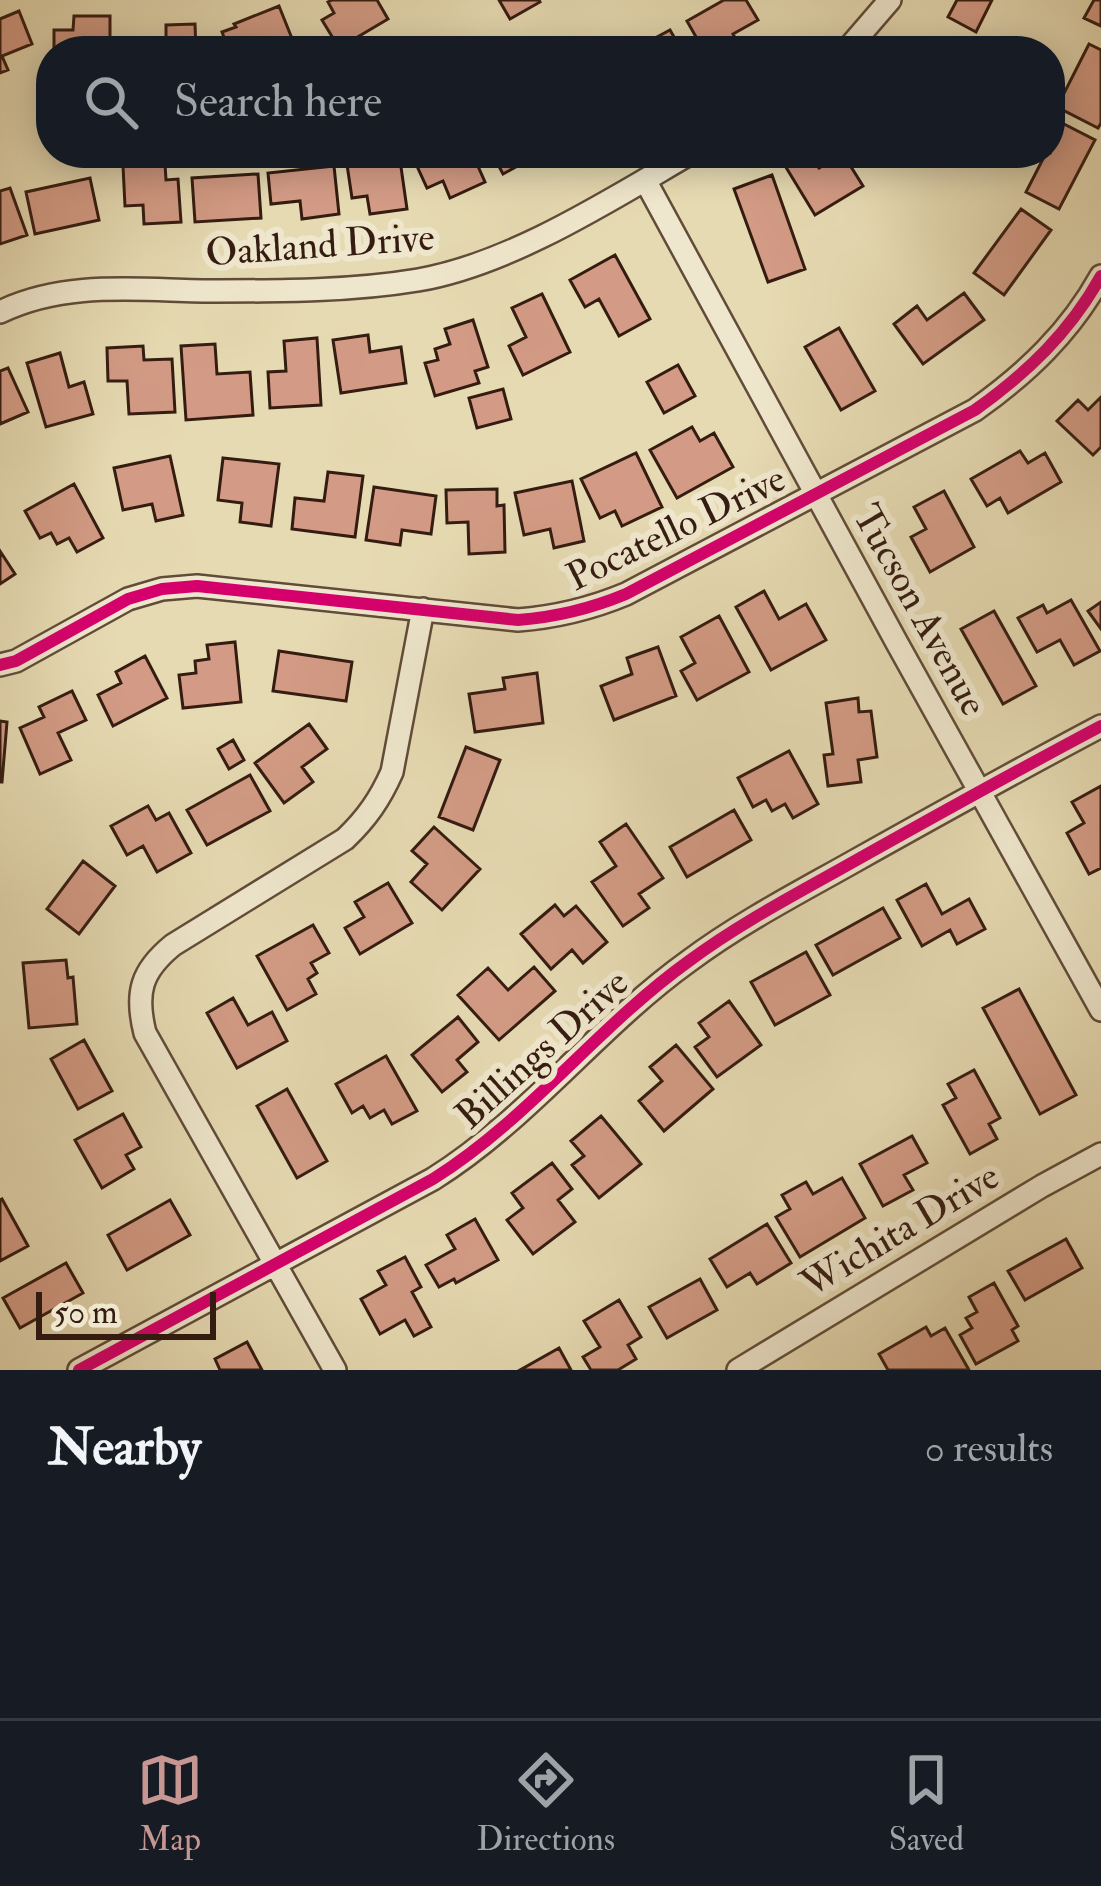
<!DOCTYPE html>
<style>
:root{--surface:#171b24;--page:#20242c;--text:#f1f3f6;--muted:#9ea1a6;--line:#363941;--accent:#c59692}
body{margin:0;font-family:"IM FELL Double Pica",serif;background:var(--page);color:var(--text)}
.scale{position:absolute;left:36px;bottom:30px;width:180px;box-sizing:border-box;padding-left:12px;border:6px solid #351c11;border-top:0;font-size:33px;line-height:42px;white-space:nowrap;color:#351c11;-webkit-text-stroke:9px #efe7cd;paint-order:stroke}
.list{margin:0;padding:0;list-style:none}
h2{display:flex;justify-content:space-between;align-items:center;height:156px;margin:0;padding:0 48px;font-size:51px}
h2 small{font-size:39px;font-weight:400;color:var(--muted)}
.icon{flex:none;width:66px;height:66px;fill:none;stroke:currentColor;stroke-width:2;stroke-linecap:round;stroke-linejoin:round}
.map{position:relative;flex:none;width:1101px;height:1370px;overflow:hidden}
.search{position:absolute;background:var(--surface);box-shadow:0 6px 30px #0003;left:36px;right:36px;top:36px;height:132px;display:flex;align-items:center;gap:30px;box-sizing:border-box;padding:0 42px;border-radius:48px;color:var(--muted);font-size:45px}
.sheet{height:348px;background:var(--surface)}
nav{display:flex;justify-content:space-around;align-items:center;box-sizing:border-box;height:168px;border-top:3px solid var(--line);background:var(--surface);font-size:33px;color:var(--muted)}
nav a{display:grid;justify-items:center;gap:6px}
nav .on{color:var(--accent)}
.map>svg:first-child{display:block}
</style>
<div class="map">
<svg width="1101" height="1370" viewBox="0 0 1101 1370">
<rect width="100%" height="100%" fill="#e6dab2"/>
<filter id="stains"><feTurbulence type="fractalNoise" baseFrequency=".00167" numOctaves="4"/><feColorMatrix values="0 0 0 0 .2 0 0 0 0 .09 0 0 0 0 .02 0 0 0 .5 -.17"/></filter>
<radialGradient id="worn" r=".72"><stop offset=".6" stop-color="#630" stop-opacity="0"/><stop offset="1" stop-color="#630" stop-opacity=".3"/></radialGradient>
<path fill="#d39b85" stroke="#351c11" stroke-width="3" d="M332,0h45l11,19 -49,29 -17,-28 12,-7 -6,-11z
M499,0h40l1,2 -30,17z
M724,0h22l12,20 -25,14 7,13 -6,4h-30l-17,-30z
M957,0h35l-16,32 -28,-15z
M1094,0h7v26l-17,-8z
M279,6l18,45h-68l-7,-19 14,-5 -2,-3z
M19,11l13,33 -30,12 6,14 -8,3v-54z
M74,16h36v35h-56v-21h19z
M195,24l1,27h-43v-11h13v-15z
M670,30l12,21h-51z
M952,38l14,13h-42l9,-9 8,8z
M1089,44l12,6v73l-3,5 -41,-21z
M1062,123l33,17 -36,69 -33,-17 20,-39h4v-7z
M384,153h15l8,56 -37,5 -3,-18 -15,2 -6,-40z
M411,153h61l13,29 -35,16 -7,-17 -16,7z
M492,153h49l-38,21z
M802,153h7l10,15 24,-14 20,32 -48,29 -31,-51z
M165,164l1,16 12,-1 3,43 -37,2 -1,-19 -18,1 -2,-40z
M334,166l5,48 -37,5 -2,-18 -29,3 -3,-31z
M258,174l3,44 -66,4 -3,-44z
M772,175l33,94 -37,13 -34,-93z
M90,178l9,42 -64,14 -9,-42z
M10,188l17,47 -27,9v-53z
M1021,209l30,21 -47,65 -30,-22z
M615,255l35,64 -31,17 -20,-37 -14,8 -15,-27z
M964,293l20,27 -61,44 -29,-40 23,-18 10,14z
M542,294l28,58 -47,23 -14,-29 17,-9 -14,-29z
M473,320l15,47 -13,4 4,12 -44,13 -10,-33 13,-3 -3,-11 15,-5 -5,-15z
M839,328l36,63 -34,19 -36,-63z
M368,335l2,17 31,-5 5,36 -65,10 -8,-53z
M317,338l4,67 -51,3 -2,-36 18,-1 -2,-30z
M215,344l2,30 33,-2 3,43 -67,5 -5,-74z
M143,346l1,14 28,-1 3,53 -46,2 -2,-33h-19l-1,-33z
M60,353l9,34 15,-5 9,32 -47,13 -19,-64z
M678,365l17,31 -31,17 -17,-31z
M8,368l20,44 -28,12v-53z
M503,389l8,30 -34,9 -8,-30z
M1101,397v50l-8,8 -36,-34 21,-21 10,10z
M692,427l8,14 14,-8 19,34 -56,31 -27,-48z
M1020,451l8,12 17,-10 16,29 -53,31 -8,-15 -13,8 -16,-27z
M636,453l26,54 -40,19 -7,-15 -15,7 -19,-39z
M170,456l13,59 -27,6 -4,-17 -29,6 -9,-42z
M223,458l56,6 -8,62 -31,-4 2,-19 -24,-3z
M328,472l35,4 -8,61 -63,-8 3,-31 29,3z
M572,481l12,60 -30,7 -4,-19 -26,6 -9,-42z
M74,484l29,54 -26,14 -8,-14 -12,6 -6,-11 -11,5 -15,-27z
M374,487l62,9 -5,38 -29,-4 -2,15 -34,-5z
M497,489v17l7,-1 1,47 -36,2 -1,-32 -21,1 -1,-33z
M944,491l30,56 -44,25 -19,-35 15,-8 -12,-22z
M0,551l15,23 -15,10z
M764,591l15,28 27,-15 20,36 -55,30 -35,-63z
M1071,600l29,51 -26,14 -14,-25 -23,12 -19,-34 25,-13 4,8z
M1101,602v27l-13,-18z
M994,611l42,75 -33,18 -42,-75z
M719,616l30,56 -52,28 -16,-29 14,-8 -14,-26z
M235,642l6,60 -58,6 -4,-33 17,-2 -1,-12 14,-2 -2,-14z
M658,647l18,49 -62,24 -13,-34 31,-12 -5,-16z
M279,651l73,11 -6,39 -73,-10z
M145,656l22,42 -54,28 -15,-31 23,-12 -5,-11z
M537,673l6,50 -68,9 -6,-38 36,-5 -2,-11z
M72,691l14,29 -28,13 13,27 -31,14 -20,-46 24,-11 -5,-10z
M858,698l1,14 12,-1 6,46 -19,3 3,22 -33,4 -4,-31 9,-1 -7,-51z
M0,721l7,1 -5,60h-2z
M309,724l18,25 -25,18 11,15 -29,21 -29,-40z
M233,740l11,20 -15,9 -11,-20z
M466,747l34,13 -27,70 -34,-13z
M789,751l29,53 -25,14 -8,-14 -13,7 -6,-11 -13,7 -15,-29z
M250,775l20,36 -63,34 -20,-35z
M1101,786v82l-12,6 -22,-41 17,-10 -12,-21z
M148,806l8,14 13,-7 22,40 -34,19 -14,-26 -16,9 -16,-29z
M734,810l17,30 -64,37 -17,-30z
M626,824l37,54 -24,16 10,14 -26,18 -31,-44 24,-16 -16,-24z
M434,827l46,42 -38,41 -31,-28 16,-18 -15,-13z
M83,861l32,25 -36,48 -32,-25z
M388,883l24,40 -52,31 -15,-26 19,-11 -9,-15z
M926,884l16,30 27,-15 16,30 -28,15 -7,-14 -28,16 -25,-46z
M555,905l9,11 12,-10 31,36 -24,21 -11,-13 -21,19 -30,-35z
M883,908l17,30 -67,37 -17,-30z
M313,925l16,28 -18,10 6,10 -9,6 8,15 -29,16 -30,-54z
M806,952l24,43 -55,30 -24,-43z
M66,960l2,18 5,-1 4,47 -48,4 -6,-65z
M534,967l21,24 -56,49 -41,-45 30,-27 20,22z
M1019,989l57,106 -36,19 -57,-106z
M233,998l15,27 24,-13 15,29 -50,27 -30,-55z
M729,1001l32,44 -44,32 -22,-30 14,-10 -10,-14z
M458,1017l20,25 -21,18 10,12 -25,20 -30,-37z
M84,1040l28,51 -34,18 -27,-50z
M676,1045l37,44 -49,42 -25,-30 23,-20 -12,-14z
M386,1056l31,55 -25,13 -8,-14 -14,8 -7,-12 -11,7 -16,-29z
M974,1070l26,48 -11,6 8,15 -27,15 -27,-49 13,-7 -8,-14z
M287,1089l40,72 -30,17 -40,-72z
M123,1114l18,33 -15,8 8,14 -32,19 -27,-48z
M601,1116l40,48 -42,34 -27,-33 12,-9 -13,-15z
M912,1136l15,27 -23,12 9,15 -30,16 -23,-42z
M552,1163l20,26 -14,11 17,22 -42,32 -26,-34 16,-12 -11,-15z
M842,1178l23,40 -65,39 -24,-40 14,-8 -8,-14 24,-13 7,12z
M2,1199l26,47 -28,15v-61z
M170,1200l20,35 -63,35 -19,-35z
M475,1219l23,41 -42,23 -2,-4 -15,8 -13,-22 29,-16 -8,-14z
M767,1224l24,39 -34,21 -7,-11 -23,14 -17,-28z
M1066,1239l16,29 -57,32 -17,-29z
M405,1257l16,30 -9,5 19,35 -17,9 -9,-16 -25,14 -19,-35 25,-14 -8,-14z
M66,1263l17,30 -63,35 -17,-30z
M700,1279l17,31 -50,28 -18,-31z
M994,1283l24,43 -6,4 6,11 -42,23 -16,-29 12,-7 -6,-10 11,-6 -8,-15z
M619,1300l22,37 -13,8 8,14 -18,11h-27l-8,-13 17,-10 -16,-26z
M926,1327l5,9 14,-8 24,42h-81l-9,-16z
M247,1342l15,28h-42l-5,-11z
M559,1348l12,22h-51z"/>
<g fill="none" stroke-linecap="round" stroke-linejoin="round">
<defs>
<path id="street" d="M846,51l44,-51
M645,180l252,463 204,367
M0,312c68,-33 143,-21 217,-21 66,0 135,0 201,-11 93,-16 192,-80 273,-127
M0,665l16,-4 112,-62 34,-10 35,-3 321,34c39,-3 72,-11 108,-26l349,-184c52,-37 95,-78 126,-134
M79,1370l354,-191c97,-61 164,-152 256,-218 51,-38 109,-68 164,-99 82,-46 165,-92 248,-136
M335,1370l-190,-337c-10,-40 -4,-62 28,-88l172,-106c22,-21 35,-40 47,-67l31,-163
M738,1370l304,-184 59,-32"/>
</defs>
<use href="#street" stroke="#614c39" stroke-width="26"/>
<use href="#street" stroke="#efe7cd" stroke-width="21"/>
<defs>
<path id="cycleway" d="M0,665l16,-4 112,-62 34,-10 35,-3 321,34c39,-3 72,-11 108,-26l349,-184c52,-37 95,-78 126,-134
M79,1370l354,-191c97,-61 164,-152 256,-218 51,-38 109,-68 164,-99 82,-46 165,-92 248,-136"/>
</defs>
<use href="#cycleway" stroke="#efe7cd" stroke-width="20"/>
<use href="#cycleway" stroke="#d6006c" stroke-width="12"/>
</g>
<g text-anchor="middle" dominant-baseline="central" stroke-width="12" stroke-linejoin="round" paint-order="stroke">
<g font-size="39" fill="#351c11" stroke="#efe7cd">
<text transform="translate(320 245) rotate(-4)">Oakland Drive</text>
<text transform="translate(676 528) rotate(-26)">Pocatello Drive</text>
<text transform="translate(920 610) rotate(61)">Tucson Avenue</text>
<text transform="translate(542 1049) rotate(-42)">Billings Drive</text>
<text transform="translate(900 1230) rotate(-31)">Wichita Drive</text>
</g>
</g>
<rect width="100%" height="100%" filter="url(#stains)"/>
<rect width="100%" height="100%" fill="url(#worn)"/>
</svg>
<div class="scale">50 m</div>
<div class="search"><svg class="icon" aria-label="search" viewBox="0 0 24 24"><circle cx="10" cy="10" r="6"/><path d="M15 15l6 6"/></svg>Search here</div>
</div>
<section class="sheet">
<h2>Nearby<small>0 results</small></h2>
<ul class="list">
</ul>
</section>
<nav>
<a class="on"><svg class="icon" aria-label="map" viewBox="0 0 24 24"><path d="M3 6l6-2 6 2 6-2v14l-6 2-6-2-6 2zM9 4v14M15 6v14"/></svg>Map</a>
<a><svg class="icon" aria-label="directions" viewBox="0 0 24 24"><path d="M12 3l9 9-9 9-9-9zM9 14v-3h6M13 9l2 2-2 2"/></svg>Directions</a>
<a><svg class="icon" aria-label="saved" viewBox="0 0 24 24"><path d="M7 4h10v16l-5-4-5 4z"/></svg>Saved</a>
</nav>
